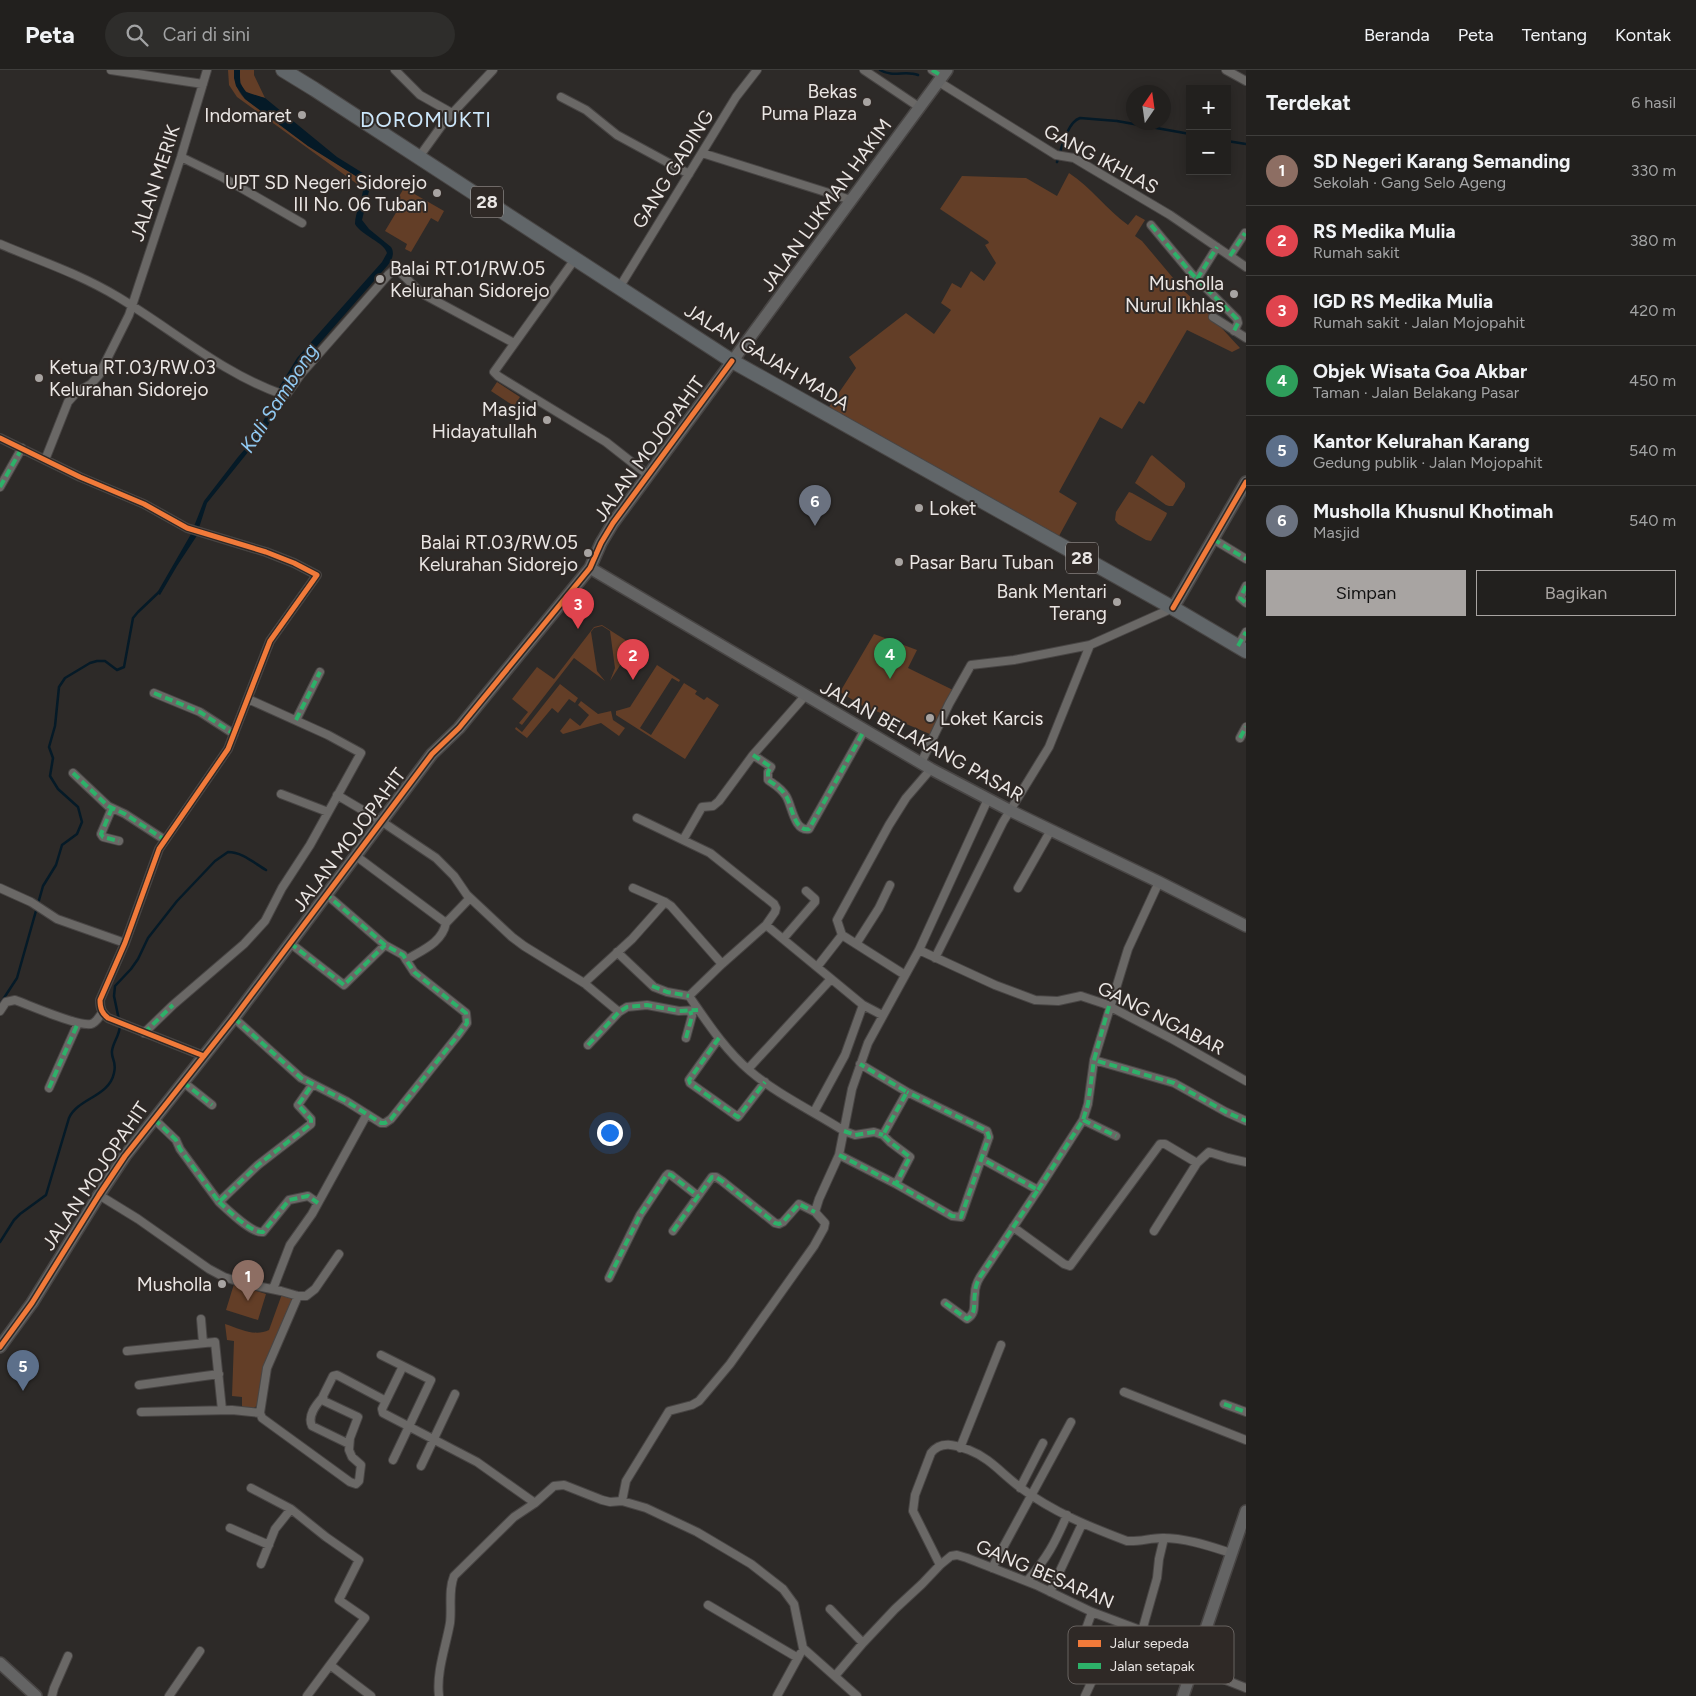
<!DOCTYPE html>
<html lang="id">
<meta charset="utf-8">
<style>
:root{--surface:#22201e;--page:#2e2d2b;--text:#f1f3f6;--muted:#a2a3a4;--line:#3f3e3c;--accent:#a8a4a2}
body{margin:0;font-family:Figtree,sans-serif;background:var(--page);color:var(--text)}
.controls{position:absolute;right:15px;top:15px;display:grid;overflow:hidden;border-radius:0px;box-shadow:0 2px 12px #0003}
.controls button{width:45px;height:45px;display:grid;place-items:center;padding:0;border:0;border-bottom:1px solid var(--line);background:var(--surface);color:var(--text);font:25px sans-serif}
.compass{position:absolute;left:1126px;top:15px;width:45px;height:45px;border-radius:50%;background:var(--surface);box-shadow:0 2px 12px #0003;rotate:13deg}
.you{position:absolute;left:609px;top:1062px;width:18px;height:18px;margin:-12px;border:4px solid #fff;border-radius:50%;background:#1a73e8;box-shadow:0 0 0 8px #1a73e833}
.badge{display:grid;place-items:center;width:32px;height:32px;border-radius:50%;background:var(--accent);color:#fff;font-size:16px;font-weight:700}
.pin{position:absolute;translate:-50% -41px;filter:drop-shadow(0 1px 2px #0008)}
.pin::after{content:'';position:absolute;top:26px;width:18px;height:15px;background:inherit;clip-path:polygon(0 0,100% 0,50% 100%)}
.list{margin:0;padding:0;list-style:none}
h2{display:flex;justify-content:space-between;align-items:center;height:65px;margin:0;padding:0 20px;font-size:21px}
h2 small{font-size:16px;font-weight:400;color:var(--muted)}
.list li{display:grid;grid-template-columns:32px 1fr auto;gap:15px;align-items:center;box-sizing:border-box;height:70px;padding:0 20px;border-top:1px solid var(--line)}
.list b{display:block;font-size:19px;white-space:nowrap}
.list p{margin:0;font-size:16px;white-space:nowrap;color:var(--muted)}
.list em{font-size:16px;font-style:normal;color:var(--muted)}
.actions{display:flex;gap:10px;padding:15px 20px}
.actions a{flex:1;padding:11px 0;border:1px solid var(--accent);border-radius:0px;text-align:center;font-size:18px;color:var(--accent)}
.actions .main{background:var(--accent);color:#111}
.icon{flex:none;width:28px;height:28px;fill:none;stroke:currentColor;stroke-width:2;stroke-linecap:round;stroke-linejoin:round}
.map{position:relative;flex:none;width:1246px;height:1626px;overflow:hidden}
header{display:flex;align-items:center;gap:30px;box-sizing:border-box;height:70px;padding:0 25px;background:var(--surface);border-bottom:1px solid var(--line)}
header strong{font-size:24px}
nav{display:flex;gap:28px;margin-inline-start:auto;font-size:18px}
.search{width:350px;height:45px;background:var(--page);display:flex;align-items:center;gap:12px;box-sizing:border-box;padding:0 18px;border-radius:28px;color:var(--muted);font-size:19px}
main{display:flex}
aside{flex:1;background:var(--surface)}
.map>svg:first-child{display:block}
</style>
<header>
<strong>Peta</strong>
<div class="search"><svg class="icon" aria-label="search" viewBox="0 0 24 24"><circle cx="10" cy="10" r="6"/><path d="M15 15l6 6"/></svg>Cari di sini</div>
<nav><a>Beranda</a><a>Peta</a><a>Tentang</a><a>Kontak</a></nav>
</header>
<main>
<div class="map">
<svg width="1246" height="1626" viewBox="0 0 1246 1626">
<rect width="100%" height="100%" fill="#2d2a28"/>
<path fill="#633e27" d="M228,0h6c0,11 3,21 11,29l63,47 53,33 3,10 -127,-92 -8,-12z
M240,0h14v5l11,23c-19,-4 -26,-7 -25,-28z
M1069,103c22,14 38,37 59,52l8,-10 9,5 -10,16 7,5 42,50 21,19 35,38 -8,4 -45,-22 -43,74 -5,-3 -17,28 -22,-12 -41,75 18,11 -18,33 -204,-113 -26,-16 27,-39 -7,-11 57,-44 28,21 17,-24 -10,-7 11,-20 9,5 10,-17 13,10 12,-18 -11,-18 4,-2 -1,-2 -48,-32 22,-33 64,2 31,18z
M404,118l40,23 -6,11 -7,-4 -20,34 -6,-3 2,-5 -22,-13 15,-25 -5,-3z
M497,312l23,15 -6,9 -23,-15z
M1152,385l33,28v4l-12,19h-4l-3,-1 -31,-22 15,-26z
M1129,422l3,1 35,20 -1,3 -15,25 -5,-1 -28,-16 -3,-4 1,-8z
M602,555l31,20 -23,36 5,-13 -5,-37 -8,-5 -8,2 -3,4 6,39 8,10 -31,-23 -52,67 -3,-2 9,-11 -16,-13 25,-32 17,12 40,-52z
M874,564l43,16 -9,18 45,22 -21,45 -56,-24 -2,2 -34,-21z
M657,595l23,15 -1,2 -7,-4 -32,50 11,7 33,-52 13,8 -2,3 9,6 3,-3 12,8 -34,54 -69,-44v-4l14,-4z
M560,614l18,14 -3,5 -6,-4 -11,14 -6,-5 -25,30 -12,-9 1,-2 6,5z
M581,631l17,13 13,-3 2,9 12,8 -6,8 -18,-13 -38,11 -3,-3 10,-13 10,8 9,-11 -11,-10z
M234,1214l32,10 -8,26 -32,-10z
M282,1224l9,4 1,1 -29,70 -6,37 -5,3 -10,-1v-11l-10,-1 2,-55 -7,-1 -2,-16c15,5 30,13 44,6z"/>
<path fill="#051a27" d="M234,0h6v13l6,9 19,6 72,59 29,18 3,16 -7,29 7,9 22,18c4,6 1,13 -3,18l-84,96 -19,29 -19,40 -59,73 -11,34 -19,29 -17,29 -3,-2 34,-59 13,-33 34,-44 19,-22 21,-46 19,-31 85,-96 5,-9c-3,-11 -25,-17 -32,-29 0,-14 12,-31 7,-44l-54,-34 -63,-47 -9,-13 -2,-8z"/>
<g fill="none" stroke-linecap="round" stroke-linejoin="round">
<path stroke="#051a27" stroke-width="2.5" d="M880,0c13,8 25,0 38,5
M1227,71l19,3
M1057,92c4,-12 10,-40 23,-44l37,3 73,13
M0,934l17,-26 26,-92 13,-21 6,-20 15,-11 5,-12 -4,-15 -20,-18 -8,-13 3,-18 -4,-11 6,-21 4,-39 6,-9 25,-15 7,-2h8l12,9 7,-3 9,-49 5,-6 21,-20
M119,950l-5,-24 1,-10 16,-17 7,-10 10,-21 29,-37 38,-40 13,-9c14,0 26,11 38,18
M0,1172l14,-22 6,-6 26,-19 23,-77c9,-20 40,-21 45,-45 3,-12 -3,-14 -2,-22 1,-9 8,-16 8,-26"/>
<defs>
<path id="street" d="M111,0l92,14
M395,0l25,25 32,18
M864,0l55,37
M932,0l10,6
M1226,0l20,11
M939,12l117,73 18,3 15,9 81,48 76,52
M561,27l25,13 31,25 72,39
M702,83l149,47
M181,87l41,20 80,46
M419,87l26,-36 48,-51
M1151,155l40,48 46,46 1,4 -4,8
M0,174c40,17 80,30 118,53 55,33 105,77 166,98l3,-1 14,-20 88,-100 5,-4 6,2 21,21 93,50
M1230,186l15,-23
M575,189l-81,113 4,4 108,66 42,33
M1197,209l20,-32
M619,218l117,-191 21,-27
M1213,247l33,21
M0,368l80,39 64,27 43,24 79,24 28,11 23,12 -47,66 -42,108 -69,100 -34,94 -25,57c0,9 2,13 8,18l96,38
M45,390l23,-58 9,-10 14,-8 8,-9 30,-60 52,-158 26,-87
M0,417l22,-39
M1213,469l33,20
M1246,516l-6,12 6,5
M1238,576l8,-14
M154,623l46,19 34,22
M296,650l24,-48
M1240,668l6,-11
M753,685l18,12 -3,5v8c7,5 13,8 18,16 6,9 8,36 23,33l55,-98
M921,693l28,-59 22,-39 43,-5 76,-15 83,-37
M73,703l35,33 17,8 40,26
M281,724l47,18
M337,725l44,26 55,37 18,18 13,19 45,42 12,9 60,37 35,29
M112,738l-11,26 2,3 16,4
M637,748l73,35 64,51 2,4 -1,4 -9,13
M683,770l19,-33 11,-1 6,-5 34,-46 52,-59
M356,786l90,67 24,-25
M1159,812l-31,67 -34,111 80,23 52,29 20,9
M0,818l31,14 26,17 68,24
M633,818l32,14
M1018,818l33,-58
M842,865l63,40
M783,869l32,-37v-3l-9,-8
M290,873l54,42 41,-40
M856,874l23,-36 11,-23
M919,880l76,35 40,15 23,1 23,-5 24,8 67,35 74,42
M617,882l37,35 13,5 22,4
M935,888l68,-136 46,-75 41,-102
M406,890c16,-10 36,-17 40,-37
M817,897l25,-32 -5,-15 52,-95 17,-27 25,-29
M584,913l48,-44 33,-37 6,4 51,58
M0,941l6,-9 9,-2c14,5 64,27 76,24 5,-1 8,-7 11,-11
M882,945l-19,-10 -97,-80 -44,39 -33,32c18,26 36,54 61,75 28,24 63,40 94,60l11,4 19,-3 9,3
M234,948l67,60 45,23 35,22h4l6,-4 68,-85 8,-11 -1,-10 -52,-41 -11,-17 -18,-10 -58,-50
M144,963l29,-28 71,-61 21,-23 17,-33 28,-43 51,-92 -33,-18 -80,-36
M686,968l6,-22 -2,-5
M719,968l-30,42 1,3 48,34 27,-35
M588,975l31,-33 8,-5 20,-2 32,6 19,-1
M748,999l83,-90
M183,1012l29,23
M49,1018l29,-65
M814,1042l31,-57 18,-50
M154,1049l22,21 4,9 39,53 39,-37 53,-41v-5l-13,-14 14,-20
M1083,1050l33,16
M839,1085l57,29 14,-27 -20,-15 -7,-7 24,-43 -47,-28
M896,1114l56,32 9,1 28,-80 -2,-6 -80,-39
M1038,1120l45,-70 5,-16 6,-44
M99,1125l39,24 71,50 15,8 19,6 38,8 17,5h8l9,-7 24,-35
M219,1132c9,8 33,32 44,30l26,-32 19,-4 10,7
M1013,1157l51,37 6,2 90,-122h5l32,19 12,-11 19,6 18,4
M673,1161l39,-54h4l6,4 53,42 4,1 4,-2 16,-18 16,8
M1154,1161l43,-68
M609,1208l31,-63 26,-39 2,-2 3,1 27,21
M273,1219l17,-44 22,-31 55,-100
M298,1226l-31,72 -7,45 2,5 88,64 6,2 3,-3 2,-16 -9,-8 -3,-7 1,-12 8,-21 -34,-16 -1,-5 10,-20 4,-1 49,26
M945,1233l22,16c10,-6 6,-15 8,-26 0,-5 2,-11 5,-16l58,-87 -56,-31
M201,1249l2,24
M127,1281l88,-9 7,68
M381,1285l50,25 -38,80
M403,1296l-21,43 1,4 94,49 58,41
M139,1315l80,-11
M1124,1322l122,48
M322,1328c-6,7 -15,18 -10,28l37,18
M1224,1334l22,8
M141,1342l91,-2 28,3
M960,1378l41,-103
M421,1396l34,-72
M251,1418l40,21 35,28 33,23 -20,40 26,18 -35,47 41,31
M1020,1418l23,-45
M622,1431l4,-20 43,-70 23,-6 7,-4 31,-37 84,-118 10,-18 1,-5 -10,-11 4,-13 20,-44 13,-66 16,-46 51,-93 69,-151
M230,1458l39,17
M261,1494l14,-35 16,-20
M940,1495l-27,-54 2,-16 16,-42c10,-13 24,-8 38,-3 21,8 34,25 52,38 32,24 69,39 106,53 12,1 23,-3 35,-3 24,0 47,8 69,15
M992,1498l79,-146
M1027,1511c20,-23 28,-38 40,-66
M1050,1522l32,-68
M708,1535l90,53
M830,1539l33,34
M1142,1561l15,-53 2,-19 5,-21
M1193,1597l53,21
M835,1606l28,-33 32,-34 27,-25 18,-19 11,-9 6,-1 10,3 69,27 56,27 64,24 43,14
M52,1626l2,-8 14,-32
M169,1626l31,-45
M307,1626l23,-31
M439,1626c-3,-24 7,-50 11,-73 2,-16 -2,-32 4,-47l60,-59 21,-14 19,-17 10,-1 38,15 8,2 12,-1 24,7 51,24 54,32 32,25 11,15 9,44 54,48
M777,1626l23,-42
M1085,1626l6,-13 1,-10 -11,-30 11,-31"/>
<path id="secondary" d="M590,498l341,201 80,42 148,71 87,44
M1173,538l73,-126
M0,1277l32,-44 67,-108 26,-39 109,-138 198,-264 27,-26 131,-160 11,-25 12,-20 334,-453
M0,1593l36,33
M1183,1626l63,-185"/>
<path id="highway" d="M283,0l31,19 418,272 441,247 73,43"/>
</defs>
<use href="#street" stroke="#484544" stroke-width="10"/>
<use href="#secondary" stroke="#484544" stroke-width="14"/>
<use href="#highway" stroke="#484544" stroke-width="16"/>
<use href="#street" stroke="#6a6866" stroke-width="8"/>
<use href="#secondary" stroke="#646464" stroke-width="11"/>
<use href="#highway" stroke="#616669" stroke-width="14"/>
<path stroke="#2db169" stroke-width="4" stroke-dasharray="8 4" stroke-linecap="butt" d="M932,0l10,6
M1151,155l40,48 46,46 1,4 -4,8
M1230,186l15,-23
M1197,209l20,-32
M0,417l22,-39
M1213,469l33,20
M1246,516l-6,12 6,5
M1238,576l8,-14
M154,623l46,19 34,22
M296,650l24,-48
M1240,668l6,-11
M753,685l18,12 -3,5v8c7,5 13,8 18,16 6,9 8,36 23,33l55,-98
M73,703l35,33 17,8 40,26
M112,738l-11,26 2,3 16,4
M290,873l54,42 41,-40
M652,916l15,6 22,4
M1109,936l-15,54 80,23 52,29 20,9
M234,948l67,60 45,23 35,22h4l6,-4 68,-85 8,-11 -1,-10 -52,-41 -11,-17 -18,-10 -58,-50
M144,963l29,-28
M686,968l6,-22 -2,-5
M719,968l-30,42 1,3 48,34 27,-35
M588,975l31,-33 8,-5 20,-2 32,6 19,-1
M183,1012l29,23
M49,1018l29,-65
M154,1049l22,21 4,9 39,53 39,-37 53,-41v-5l-13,-14 14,-20
M1083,1050l33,16
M844,1061l11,4 19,-3 9,3
M839,1085l57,29 14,-27 -20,-15 -7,-7 24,-43 -47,-28
M896,1114l56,32 9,1 28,-80 -2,-6 -80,-39
M1038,1120l45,-70 5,-16 6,-44
M219,1132c9,8 33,32 44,30l26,-32 19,-4 10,7
M673,1161l39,-54h4l6,4 53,42 4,1 4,-2 16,-18 16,8
M609,1208l31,-63 26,-39 2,-2 3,1 27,21
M945,1233l22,16c10,-6 6,-15 8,-26 0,-5 2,-11 5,-16l58,-87 -56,-31
M1224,1334l22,8"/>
<defs>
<path id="cycleway" d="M0,368l80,39 64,27 43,24 79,24 28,11 23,12 -47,66 -42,108 -69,100 -34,94 -25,57c0,9 2,13 8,18l96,38
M1173,538l73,-126
M0,1277l32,-44 67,-108 26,-39 109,-138 198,-264 27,-26 131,-160 11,-25 12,-20 119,-162"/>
</defs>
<use href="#cycleway" stroke="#2f2926" stroke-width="8"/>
<use href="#cycleway" stroke="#f17a3a" stroke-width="5"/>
</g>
<g fill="#a8a4a2" stroke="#2f2926" stroke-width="2">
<circle cx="867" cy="32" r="5"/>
<circle cx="302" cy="45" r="5"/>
<circle cx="437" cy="123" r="5"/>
<circle cx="380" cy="209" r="5"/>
<circle cx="1234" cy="224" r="5"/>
<circle cx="39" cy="308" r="5"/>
<circle cx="547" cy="350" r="5"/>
<circle cx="919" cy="438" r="5"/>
<circle cx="588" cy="483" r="5"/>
<circle cx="899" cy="492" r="5"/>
<circle cx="1117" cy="532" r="5"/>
<circle cx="930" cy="648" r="5"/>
<circle cx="222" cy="1214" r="5"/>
</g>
<g text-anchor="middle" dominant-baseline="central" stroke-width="4" stroke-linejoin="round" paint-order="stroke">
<g fill="#2f2926" stroke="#b2adab" stroke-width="1">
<rect x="471" y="116.5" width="32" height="31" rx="4"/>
<rect x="1066" y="472.5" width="32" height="31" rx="4"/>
</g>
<g font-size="18" font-weight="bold" fill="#eae6e4">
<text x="487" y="132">28</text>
<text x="1082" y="488">28</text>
</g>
<g font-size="19" fill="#eae6e4" stroke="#2f2926" text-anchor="end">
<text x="857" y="21">Bekas<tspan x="857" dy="22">Puma Plaza</tspan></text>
<text x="292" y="45">Indomaret</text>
<text x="427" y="112">UPT SD Negeri Sidorejo<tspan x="427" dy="22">III No. 06 Tuban</tspan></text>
<text x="390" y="198" text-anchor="start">Balai RT.01/RW.05<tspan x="390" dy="22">Kelurahan Sidorejo</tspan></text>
<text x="1224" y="213">Musholla<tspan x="1224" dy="22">Nurul Ikhlas</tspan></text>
<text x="49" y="297" text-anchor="start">Ketua RT.03/RW.03<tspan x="49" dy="22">Kelurahan Sidorejo</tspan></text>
<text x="537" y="339">Masjid<tspan x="537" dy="22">Hidayatullah</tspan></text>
<text x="929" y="438" text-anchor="start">Loket</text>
<text x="578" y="472">Balai RT.03/RW.05<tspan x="578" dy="22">Kelurahan Sidorejo</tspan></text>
<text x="909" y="492" text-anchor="start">Pasar Baru Tuban</text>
<text x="1107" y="521">Bank Mentari<tspan x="1107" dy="22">Terang</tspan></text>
<text x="940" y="648" text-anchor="start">Loket Karcis</text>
<text x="212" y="1214">Musholla</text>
</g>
<g font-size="19" fill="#eae6e4" stroke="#2f2926">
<text transform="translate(1101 89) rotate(28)">GANG IKHLAS</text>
<text transform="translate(673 99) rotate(-58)">GANG GADING</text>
<text transform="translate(155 113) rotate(-72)">JALAN MERIK</text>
<text transform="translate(826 135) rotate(-54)">JALAN LUKMAN HAKIM</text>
<text transform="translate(767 287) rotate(31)">JALAN GAJAH MADA</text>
<text transform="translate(649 379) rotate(-54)">JALAN MOJOPAHIT</text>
<text transform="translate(922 671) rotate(29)">JALAN BELAKANG PASAR</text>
<text transform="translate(349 770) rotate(-53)">JALAN MOJOPAHIT</text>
<text transform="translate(1161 948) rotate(27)">GANG NGABAR</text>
<text transform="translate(95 1106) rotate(-56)">JALAN MOJOPAHIT</text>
<text transform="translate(1045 1504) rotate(23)">GANG BESARAN</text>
</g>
<g font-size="20" font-style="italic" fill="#91caf3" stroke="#2f2926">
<text transform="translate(279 328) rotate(-57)">Kali Sambong</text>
</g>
<g font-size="21" letter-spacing="1" fill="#cce7fb" stroke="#2f2926">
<text x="426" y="49">DOROMUKTI</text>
</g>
</g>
<rect x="1068" y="1556" width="166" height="58" rx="8" fill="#2f2926" stroke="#67625f" stroke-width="1"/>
<rect x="1078" y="1570" width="23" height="7" fill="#f17a3a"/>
<rect x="1078" y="1593" width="23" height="6" fill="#2db169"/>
<g font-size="14" fill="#eae6e4">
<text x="1110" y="1578">Jalur sepeda</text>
<text x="1110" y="1601">Jalan setapak</text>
</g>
</svg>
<div class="controls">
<button>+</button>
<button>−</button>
</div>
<svg class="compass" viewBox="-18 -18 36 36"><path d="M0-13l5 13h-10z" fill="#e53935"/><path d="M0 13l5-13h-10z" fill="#a2a3a4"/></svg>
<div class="you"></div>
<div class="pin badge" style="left:248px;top:1231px;background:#8d6e63">1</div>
<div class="pin badge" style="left:633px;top:610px;background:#e0444e">2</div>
<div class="pin badge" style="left:578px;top:559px;background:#e0444e">3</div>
<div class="pin badge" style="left:890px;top:609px;background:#2e9e5b">4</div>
<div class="pin badge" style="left:23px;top:1321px;background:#5c6f8a">5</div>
<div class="pin badge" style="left:815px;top:456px;background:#6b7280">6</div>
</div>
<aside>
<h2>Terdekat<small>6 hasil</small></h2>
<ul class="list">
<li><span class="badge" style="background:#8d6e63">1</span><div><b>SD Negeri Karang Semanding</b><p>Sekolah · Gang Selo Ageng</p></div><em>330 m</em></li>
<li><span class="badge" style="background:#e0444e">2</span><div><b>RS Medika Mulia</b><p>Rumah sakit</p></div><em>380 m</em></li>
<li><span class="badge" style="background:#e0444e">3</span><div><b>IGD RS Medika Mulia</b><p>Rumah sakit · Jalan Mojopahit</p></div><em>420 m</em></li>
<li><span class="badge" style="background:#2e9e5b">4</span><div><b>Objek Wisata Goa Akbar</b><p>Taman · Jalan Belakang Pasar</p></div><em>450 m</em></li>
<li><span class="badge" style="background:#5c6f8a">5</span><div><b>Kantor Kelurahan Karang</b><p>Gedung publik · Jalan Mojopahit</p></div><em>540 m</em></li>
<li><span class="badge" style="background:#6b7280">6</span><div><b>Musholla Khusnul Khotimah</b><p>Masjid</p></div><em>540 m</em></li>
</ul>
<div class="actions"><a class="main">Simpan</a><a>Bagikan</a></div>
</aside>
</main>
